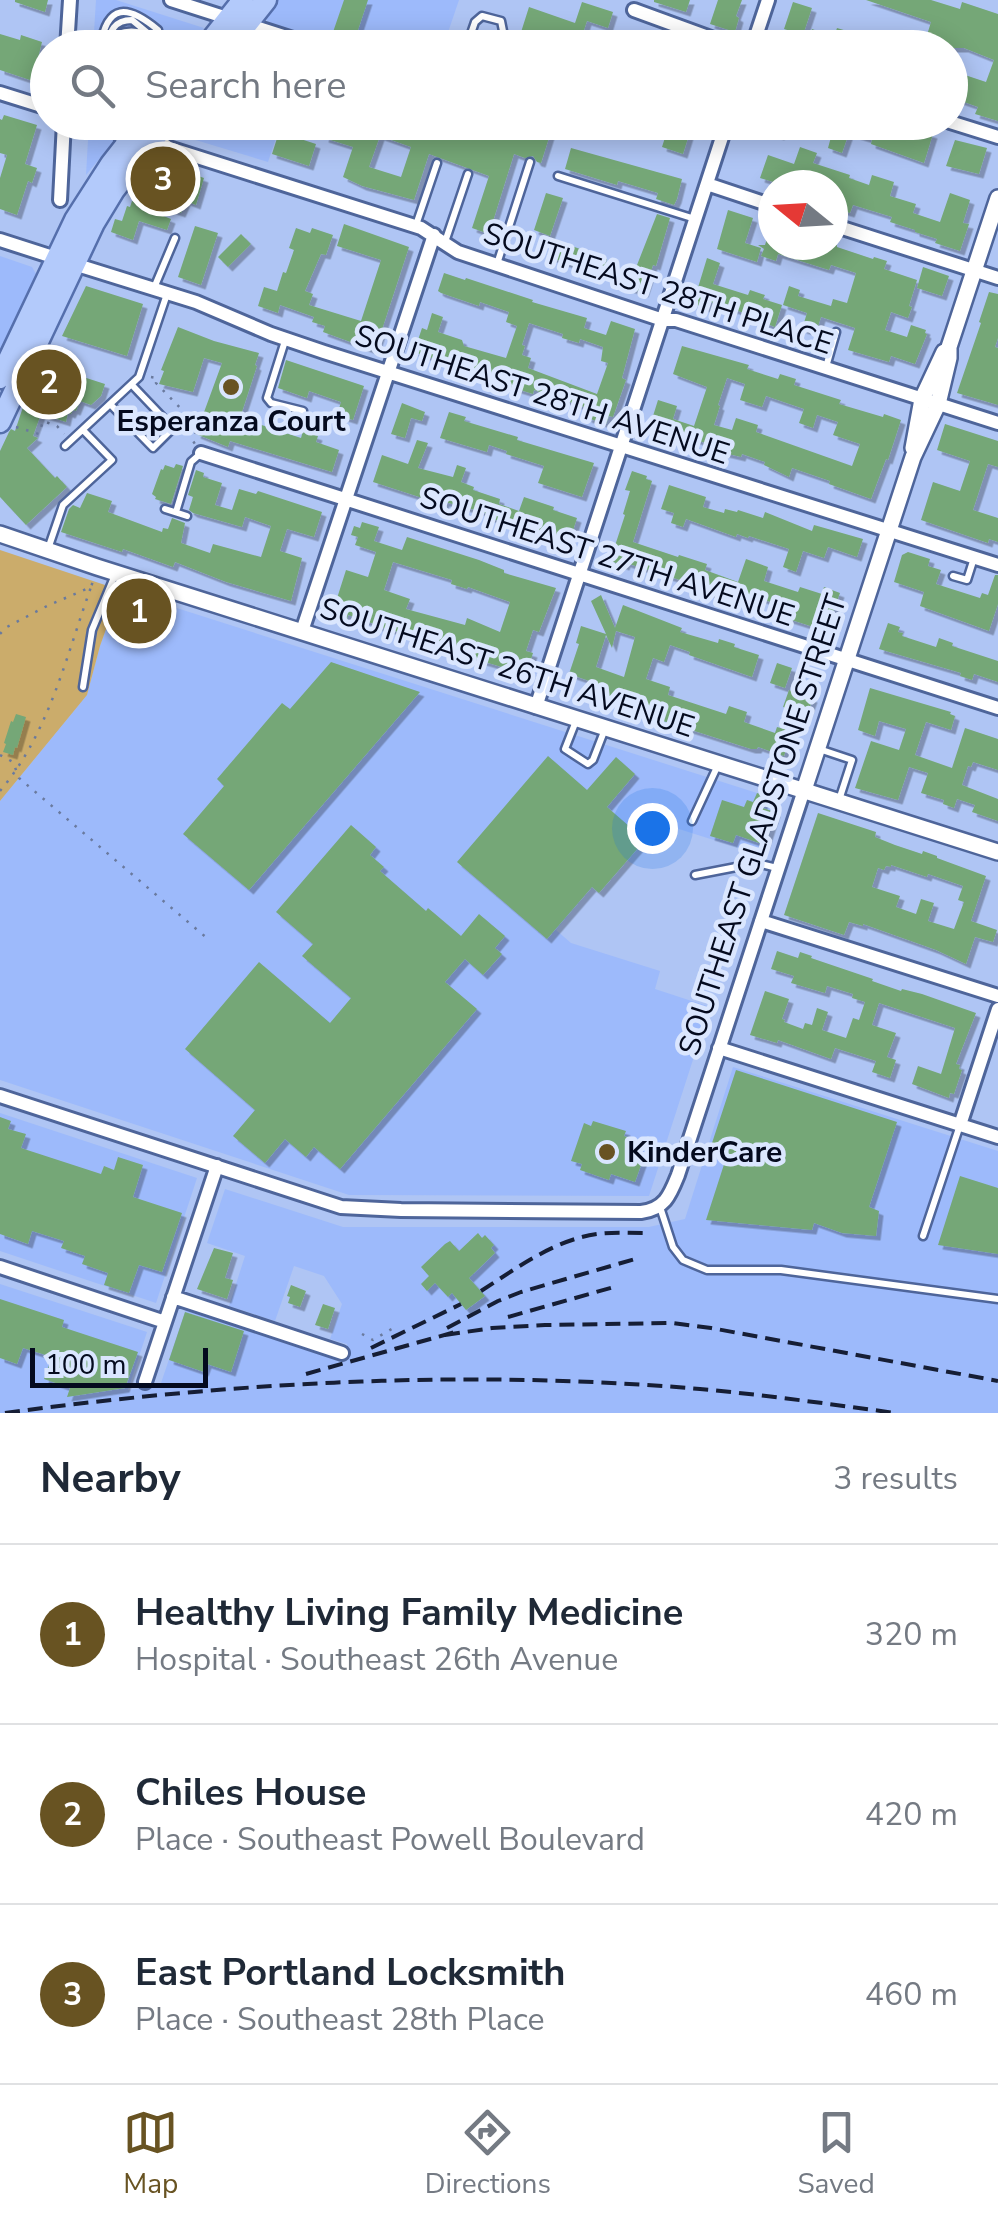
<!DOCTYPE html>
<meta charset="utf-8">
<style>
:root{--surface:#fff;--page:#f6f6f7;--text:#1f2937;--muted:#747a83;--line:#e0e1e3;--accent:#685322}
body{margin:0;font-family:"Nunito Sans",sans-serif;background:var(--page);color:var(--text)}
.compass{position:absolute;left:758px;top:170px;width:90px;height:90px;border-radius:50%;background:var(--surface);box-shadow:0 5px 25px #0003;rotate:288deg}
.scale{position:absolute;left:30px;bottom:25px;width:178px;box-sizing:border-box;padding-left:10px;border:5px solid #040a1e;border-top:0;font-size:28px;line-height:35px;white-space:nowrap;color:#040a1e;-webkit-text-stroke:8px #dae6fe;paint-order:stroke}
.you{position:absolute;left:652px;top:828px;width:35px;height:35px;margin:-25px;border:8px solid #fff;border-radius:50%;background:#1a73e8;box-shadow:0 0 0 15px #1a73e833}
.badge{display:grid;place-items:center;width:65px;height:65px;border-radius:50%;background:var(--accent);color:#fff;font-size:32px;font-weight:700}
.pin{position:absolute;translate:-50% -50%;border:5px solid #fff;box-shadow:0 2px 10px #0006}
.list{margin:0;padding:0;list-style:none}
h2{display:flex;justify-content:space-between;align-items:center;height:130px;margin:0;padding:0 40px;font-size:42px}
h2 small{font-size:32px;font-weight:400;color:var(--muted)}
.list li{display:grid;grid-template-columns:65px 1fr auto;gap:30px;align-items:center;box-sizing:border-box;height:180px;padding:0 40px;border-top:2px solid var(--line)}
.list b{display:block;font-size:38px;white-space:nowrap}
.list p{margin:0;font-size:32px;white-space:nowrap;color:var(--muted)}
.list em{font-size:32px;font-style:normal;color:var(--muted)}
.icon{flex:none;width:55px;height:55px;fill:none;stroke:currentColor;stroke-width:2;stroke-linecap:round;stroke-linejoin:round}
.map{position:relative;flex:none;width:998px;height:1413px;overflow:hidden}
.search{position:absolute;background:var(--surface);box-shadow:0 5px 25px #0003;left:30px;right:30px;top:30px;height:110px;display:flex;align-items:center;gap:25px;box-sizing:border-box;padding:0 35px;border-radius:55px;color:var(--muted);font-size:38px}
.sheet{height:670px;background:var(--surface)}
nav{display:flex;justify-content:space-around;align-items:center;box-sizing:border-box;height:140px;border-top:2px solid var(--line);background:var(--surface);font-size:28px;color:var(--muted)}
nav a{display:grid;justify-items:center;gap:5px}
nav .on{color:var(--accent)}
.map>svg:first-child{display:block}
</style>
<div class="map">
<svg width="998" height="1413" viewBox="0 0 998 1413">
<defs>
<filter id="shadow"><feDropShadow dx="4.5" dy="4.5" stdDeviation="0" flood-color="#0004"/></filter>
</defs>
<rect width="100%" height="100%" fill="#afc5f4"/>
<path fill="#9dbafb" d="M96,0h20l88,28 -15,19 -96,1z
M276,0h183l-16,47h-101l-71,-22 -4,-3 -1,-8z
M89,123h40l-43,52z
M183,123v-1l98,1 -13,39 -89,-27v-7z
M0,256l32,11 4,7 -36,78z
M120,590l659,210 -18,55 -101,-32 -61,70 -7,-6 -36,43 15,13 89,28 -5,18 55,18 -61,189 -300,-1 -349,-115v-279l87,-106 13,-49z
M733,1067l265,84v262h-998v-129l147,48 -19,58 32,-4 26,-77 150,49 11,-10v-4l-17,-5 12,-35 -18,-28 -30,-10 -19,55 -46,-15 16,-50 -38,-13 18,-54 118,38h306l36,-8z
M0,1113l197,65 -41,125 -156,-52z"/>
<path fill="#cbac6b" d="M0,550l120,40 -20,56 -13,49 -87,106z"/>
<path fill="#75a777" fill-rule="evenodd" filter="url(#shadow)" d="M15,0h33l-3,12 -30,-10z
M344,0h24l-14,42 -22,-7z
M654,0h36l-4,12 -32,-10z
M718,0h24l-6,16 3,2 -4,14 -25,-8z
M866,0h65l29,9 2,-7 36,12v107l-23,-7 3,-7 -28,-10v-27l36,12 8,-22 -30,-12h-41l8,-26z
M582,2l31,10 -5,16 -21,-7 -9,27h-11l2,-8 -18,-7 -5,15h-30l13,-41 46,16z
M793,2l19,6 -9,27 -19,-6z
M837,28l20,6 -4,14h-47l6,-19 22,8z
M0,34l20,6 1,-5 21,7 -6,24 4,1 -4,15 -36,-12z
M4,115l33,10 -12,39 12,4 -5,15 -4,-2 -11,34 -17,-6v-31l7,-23 -7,-2v-34l2,1z
M329,122h186l15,5 2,-5h22l-13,41 -4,-1 -4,-6 -8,2 -11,-4 -25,80 -17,-6 17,-52 -60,-22 -15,46 -52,-14 -19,-9 10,-30 -29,-9zM380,136l31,11 -10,30 -32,-10z
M674,122h19l-10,32 -21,-7 6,-19 4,2z
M746,122h39l-5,14 -34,-12z
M842,122h33l22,8 1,-6 35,10 -9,29 -53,-19 1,-4 -23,-7 -7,20 -14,-5 3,-11 5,1z
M279,132l37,12 -7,22 -37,-12z
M955,140l32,8 -8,26 -33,-8z
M800,147l17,6 -4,10 37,12 -1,3 20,7 3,-10 22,7 -4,14 26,8 -3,9 27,9 10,-29 20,7 -7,23 6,1 -9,27 -25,-8 2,-4 -22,-7v-2l-25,-8 2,-5 -39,-12 -3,8 -17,-5v-23h-29l-22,-7 -2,6 -20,-6 8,-23 26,9z
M571,148l111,31 -5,20 -3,6 -18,-6 2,-6 -40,-12 -1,4 -52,-16z
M152,168l33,11 2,-7 17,6 -8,27 -10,-4 -5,12 -12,-4 6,-18 -28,-9z
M546,193l17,5 -13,38 -16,-6z
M132,201l18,6 -1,3 22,9 -4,11 -28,-9 -6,19 -22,-8 4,-13 7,2 5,-15 3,1z
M728,210l25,8 -8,25 16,5 -4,14 -40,-13z
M657,214l13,4 -14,48 -3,-1 -9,28 -16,-5z
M344,224l65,23 -34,104 -52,-19 2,-6 -13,-4 2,-5 -34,-12 -2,8 -20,-7 6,-19 13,4 6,-19 3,1 8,-23 -5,-2 7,-20 14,5 2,-5 21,7 -7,20 -5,-1 -16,37 8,3 -4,11 52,16 20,-61 -44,-14z
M195,226l23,7 -17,52 -23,-8z
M771,226l2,19h64v2l36,12 1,-2 13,4 -3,8 33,11 -8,26 3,1 -4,11 -17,-6 -6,18 22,7 4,-12 15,5 -1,3 2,1 -12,30 -24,-8 -2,6 -41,-12 7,-22 -34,-11 -5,16 -14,-4 5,-16 -24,-8 6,-19 11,4 -2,6 33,10 2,-7 14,4 9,-30 -25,-8 -2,5 -51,-16 -2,7 -15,-5 3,-7 -6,-4h7z
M241,234l10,10 -23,23 -10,-10z
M553,239l54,20 -6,17 -54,-20z
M707,258l13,5 -7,21 35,11 2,-5 15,5 -2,4 19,6 -7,22 -31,-12v-2l-36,-12 -2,7 -13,-4z
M923,267l26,9 -7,20 -25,-8z
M444,273l21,7 1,-2 67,22 -1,2 55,16 -3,10 22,7 5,-14 24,8 -13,49 4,2 -13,37 -4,-1 -3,8 -19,-6 3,-9 -56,-19 -1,4 -29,-9 -16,-5 1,-3 -75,-25 8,-24 5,2 5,-17 11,4 -5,15 24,8 2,6 42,12 11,-32 -11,-4 3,-10 -29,-10 -1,4 -38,-13 -3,-2zM529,323l34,11 -1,4 17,5 1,-4 23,8 -2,14 7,2 -11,31 -69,-26 3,-10 -9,-3 3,-9 -3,-1z
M86,286l57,18 -16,52 -65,-20z
M989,292l9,2v44l-3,9 3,1v57l-41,-12 24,-70 -2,-1z
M178,327l36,14 45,12 -4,12 2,1 -17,52 61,20 2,-7 15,5 -2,6 23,8 -7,22 -102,-31 -2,6 -32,-13 26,-71 -18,-5 -11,34 -34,-8 5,-13 -3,-1z
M682,346l67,19 -2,4 31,10 2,-5 16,5 -2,6 47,15 -2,4 44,13 1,-3 17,6 -13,40 -2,-1 -15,40 -42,-15 1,-3 -38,-13 -3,9 -25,-12 1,-3 -23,-8 -1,3 -21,-5 -10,-3 2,-4 -19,-6 -2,4 -23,-8 -1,3 -19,-6 10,-32 19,6 -4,13 21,7 13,-39 -34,-13zM727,378l18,6 -5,16 22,7 4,-11 38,13 -5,14 14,5 4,-13 21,7 -5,13 27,9 -8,22 -96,-34 2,-7 -22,-7 -4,12 -18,-5 6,-19 -2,-1z
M286,360l78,26 -11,34 -16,-5 4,-13 -32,-11 -2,7 -29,-10z
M43,364l62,20 -4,12 -10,9 -11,-4 -4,10 -3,-1 -2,4 -3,-1 -2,9 -25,-8 -8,22 5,2 -11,10 28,30 2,-2 10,11 -41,38 -26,-28v-46l9,-19 2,-3 4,2 10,-30z
M402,403l23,9 -3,9 -11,-3 -6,20 -14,-4z
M449,412l17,5 -2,4 54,16 -1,3 77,23 -12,34 -44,-14 6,-17 -38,-12 1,-3 -18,-6 -2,7 -47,-14z
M945,424l53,17v26l-10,-3 -15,46 25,8v24l-9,-3 -1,4 -67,-23 12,-38 27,9 10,-30 -33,-11z
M417,440l11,3 -10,25 35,9 4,-12 9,3 -5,14 13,5 -1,3 27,9 -1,5 20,7 5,-14 30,10 -1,3 24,8 -9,28 -83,-30 1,-3 -41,-11 -1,3 -71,-23 9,-27 26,9z
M176,464l7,2 -12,38 -16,-5 1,-2 -4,-3 9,-25 2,1 2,-5 9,3z
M196,470l8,3 -1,4 19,6 -7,22 17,5 7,-21 17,5 2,-3 64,21 -8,25 -27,-8 -7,22 22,7 -11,43 -65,-19 -51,-20 -2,5 -50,-18 -1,3 -61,-20 8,-23 4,-4 7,3 7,-15 25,8 -4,11 54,20 1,-4 5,1 4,-11 13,5 -4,20 29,10 3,-9 48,13 10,-31 -26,-9 -3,10 -49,-14 -4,-3 4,-13 -5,-2z
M632,471l15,5 -1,3 6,2 -19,61 45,15 1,-2 28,9 -2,6 33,12 8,-23 22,8 -4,14 34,11 2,-5 22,7 2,-7 16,6 -14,38 -44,-14 3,-10 -35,-12 -1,4 -20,-7 -5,6 -42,-13 1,-4 -28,-9 -29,-9 -1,3 -15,-5 15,-46 -2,-1 7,-23 -5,-1z
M669,485l37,12 -3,10 21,6 1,-4 12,3 1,-2 25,8 2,-6 47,19 2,-6 49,14 -6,18 -29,-10 -4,11 -21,-7 -7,21 -13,-5 6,-18 -40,-13 -1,2 -11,-4 -1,3 -50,-18 -3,8 -12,-4 3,-10 -13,-4z
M362,522l17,5 -5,14 28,9 5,-13 72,23 25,10v3l52,15 -17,44 -6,-2 -7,21 7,2 -9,27 -21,-7 2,-5 -100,-30 1,-4 -30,-8 1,-1 -29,-10 -1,4 -15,-5 14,-44 22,7 8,-25 -21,-7 3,-8 -7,-2 3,-9 6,2zM393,562l59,18 -1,4 16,5 1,-2 42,15 -10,30 -33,-14 -2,7 -59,-16 4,-10 -26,-9z
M908,552l22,7 -2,7 13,4 -5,14 44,14 2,-5 6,2 7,-20h3v29l-9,27 -69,-25 4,-14 -30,-10 8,-27z
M601,595l14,33 8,-23 59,23 -2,4 38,11 1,-4 16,5 -1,3 25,8 -7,22 -63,-22 1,-3 -20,-7 -6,17 -11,-4 -7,21 24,8 -2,8 58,19 3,-8 18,6 -3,10 31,11 2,-6 15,4 -8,25 -26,-9 -1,2h-6l-88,-28 3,-8 -36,-13 -2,5 -22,-8 -2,4 -14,-5 5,-13 -26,-9 10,-30 -3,-1 5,-17 25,8 -15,-33zM616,631l19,6 -11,40 -28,-10 10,-32 6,13z
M138,603l10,3 -7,21 -19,-6 6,-16 9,3z
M888,623l12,4 -2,5 5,1 -1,3 34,11 3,-9 14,5 -1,3 46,15v21l-24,-8 -2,6 -12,-4 1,-3 -82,-24z
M331,662l89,30 -171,198 -66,-56 41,-48 -7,-7 65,-76 8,6z
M777,663l15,5 -7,20 -15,-5z
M870,688l81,24 -1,2 5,2 -4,14 -25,-8 -11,33 37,13 13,-40 33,11v31l-25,-8 -2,5 -3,-1 -6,19 36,14v22l-26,-9 3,-7 -18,-6 -3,9 -11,-4 1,-4 -23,-7 7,-20 -19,-6 -11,33 -43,-12 16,-47 28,9 7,-21 -27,-8 -4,15 -17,-6z
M789,690l24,8 -6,17 -24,-8z
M16,714l10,3 -9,31 -2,-1 -2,8 -10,-3 3,-8 -2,-1 7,-22 2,1z
M548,756l39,34 29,-33 19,17 -28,33 38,33 -46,53 -7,-6 -45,52 -90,-77z
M757,793l9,3 -4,12 14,4 -11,33 -29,-10 -3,8 -23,-7 12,-36 22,7 3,-7 6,2z
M818,813l58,19 -1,5 20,8 27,9 1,-3 14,5v2l49,18 -15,45 26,9 -4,12 -18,-5 -9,27 -30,-14 -73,-26v2l-14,-4 -5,13 -60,-20zM891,865l36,12 1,-3 35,12 -5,14 6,2 -10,27 -26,-8 6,-18 -13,-4 -5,15 -20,-7 4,-11 -28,-9 6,-19 6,2 2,-4 5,1z
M351,825l25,22 -6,8 14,12 -4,4 46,40 2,-3 33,28 18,-22 26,22 -10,12 7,6 -19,21 -18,-16 -20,23 32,27 -137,160 -26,-22 -8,10 -21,-18 -20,24 -32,-27 22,-26 -70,-61 74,-87 71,61 21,-25 -49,-42 11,-12 -37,-32z
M777,951l21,7 2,-6 12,4 -1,2 62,21 -1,2 29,10 1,-2 20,5 54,19 -20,51 4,1 -1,4 3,1 -8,24 -4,-1 -1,5 -37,-14 6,-18 23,8 14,-46 -76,-25 -7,22 24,8 -9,24 9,3 -6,18 -18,-6 4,-11 -41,-13 -4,11 -53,-19 -1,3 -27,-8 15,-44 24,8 -7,20 3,1 -1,2 19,7 2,-6 7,2 5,-17 11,4 -6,18 24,8 7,-20 6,2 6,-18 -13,-4 1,-4 -26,-8 -2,7 -34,-10 3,-7 -23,-7z
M736,1070l161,52 -28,85 10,4 -3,25 -34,-3 -28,-10 -2,7 -106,-10 23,-71 -17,-6z
M0,1117l11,4 -3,8 18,5 -5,14 80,26 3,-8 10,4 4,-13 25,8 -10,32 49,16 -20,59 -23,-7 -10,28 -25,-8 4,-12 -26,-9 3,-8 -24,-8 3,-7 -32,-10 -4,13 -28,-10z
M593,1121l33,10 -2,5 16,6 -3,9 8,3 -10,28 -24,-8 -2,6 -29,-10 2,-6 -11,-3 13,-38 7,3z
M960,1176l38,12v66l-60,-9z
M478,1233l4,5 3,-3 9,10 -3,3 4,5 -26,25 16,18 -19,14 -14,-17 -4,4 -13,-14 -8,8 -6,-7 8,-8 -8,-9 24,-23 5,-3 9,10z
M214,1248l19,5 -8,25 8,2 -6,19 -30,-10z
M291,1285l15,6 -6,16 -12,-4 2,-6 -3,-1z
M0,1299l64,21 -2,7 76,25 -13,36 -58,9 3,-9 -26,-9 8,-22 -29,-9 -6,16 -17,-6z
M323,1304l12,4 -7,21 -13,-4z
M185,1312l59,19 -13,41 -24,-8 -3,8 -35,-12z"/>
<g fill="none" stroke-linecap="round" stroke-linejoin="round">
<defs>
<path id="service" d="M108,41c11,-11 25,-11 39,-7
M613,46l6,2
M100,48c7,-46 28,-43 58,-18
M106,48c4,-17 8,-28 26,-28l34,28
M466,48l9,-26 7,-6 19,5 2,10 -6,17
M66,131h33l5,-6 20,18
M558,176l137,43
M416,225l21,-62
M445,242l23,-68
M497,264l33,-102
M154,288l21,-50
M285,341l-18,57 4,5 32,8
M826,367l10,-35
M110,404l43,44 20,-20 -41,-43
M65,446l74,-69 28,-83
M165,509l22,7
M176,512l15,-50 8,-7
M48,549l15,-44 49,-45 -29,-30
M953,576l14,4 7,-22
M83,687l9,-57 23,-55
M576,721l-11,28 23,15 5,-4 12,-31
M819,749l33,11 -13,40
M692,821l26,-56
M695,875l62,-12 20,5
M660,1207l13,40 10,13 24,10h74l217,29
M923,1236l37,-111"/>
<path id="minor" d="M171,0l150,48
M634,10l104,38
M67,48l3,-48
M752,48l16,-48
M0,93l48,15
M950,122l48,15
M151,135l18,13 252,80 37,24 205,68h13l322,103
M707,184l66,22
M60,200l4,-78
M833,225l165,53
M0,240l56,18
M74,264l122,38 75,32 53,18 674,213
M201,453l797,255
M302,631l132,-396
M536,707l191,-585
M761,921l237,75
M719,1048l279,89
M0,1096l341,111 60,3 240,2c24,-3 29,-17 37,-37l126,-385
M960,1125l38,-116
M0,1267l165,55
M173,1297l169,56
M145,1382l72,-216"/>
<path id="tertiary" d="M913,448l9,-49 22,-47
M0,534l97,33 901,285
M804,790l109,-333 25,-53 11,-46v-11l49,-149"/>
<path id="primary" d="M205,48l38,-48
M228,48l38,-48
M0,378l75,-158 36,-56 33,-42
M0,422l94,-199 20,-33 53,-68"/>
</defs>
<use href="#service" stroke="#4e659a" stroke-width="11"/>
<use href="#minor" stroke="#4e659a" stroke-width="18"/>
<use href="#tertiary" stroke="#4e659a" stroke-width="20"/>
<use href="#primary" stroke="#556fac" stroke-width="25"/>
<path stroke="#6a7a9e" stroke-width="2.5" stroke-dasharray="2.5 8" stroke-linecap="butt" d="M151,377l6,1 -1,5 31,32 13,2 -7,24 2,3
M16,427l23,7 4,-13 14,5 7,8
M0,634l5,-6 42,-22 44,-19 2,-6
M0,755l13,7 6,16 189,161
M0,791c49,-58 66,-134 91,-204
M362,1334l11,6 22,-13"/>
<use href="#service" stroke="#fff" stroke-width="6"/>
<use href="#minor" stroke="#fff" stroke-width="12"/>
<use href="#tertiary" stroke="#fff" stroke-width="15"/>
<use href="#primary" stroke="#b3cafb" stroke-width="20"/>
<path stroke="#161e35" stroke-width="4" stroke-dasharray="15 8" stroke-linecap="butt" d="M481,1291c36,-23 73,-51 116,-57 16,-2 33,-1 49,-1
M508,1317l106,-30
M447,1328l51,-27 23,-9 114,-33
M445,1335l47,-7 53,-3 127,-2 39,5 287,53
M371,1348l90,-44
M306,1374l149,-42
M5,1413c230,-31 463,-44 695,-24 65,6 130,15 195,24"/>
</g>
<g fill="#685322" stroke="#dae6fe" stroke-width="4">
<circle cx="231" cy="387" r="10"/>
<circle cx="607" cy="1152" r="10"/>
</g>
<g text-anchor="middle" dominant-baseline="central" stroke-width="9" stroke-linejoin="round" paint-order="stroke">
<g font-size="30" fill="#040a1e" stroke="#dae6fe">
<text transform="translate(658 289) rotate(18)">SOUTHEAST 28TH PLACE</text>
<text transform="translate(542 395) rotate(18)">SOUTHEAST 28TH AVENUE</text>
<text transform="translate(607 557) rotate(18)">SOUTHEAST 27TH AVENUE</text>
<text transform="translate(507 668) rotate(18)">SOUTHEAST 26TH AVENUE</text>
<text transform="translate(763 825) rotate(-72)">SOUTHEAST GLADSTONE STREET</text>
</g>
<g font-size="30" font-weight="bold" fill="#040a1e" stroke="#dae6fe">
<text x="231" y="421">Esperanza Court</text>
<text x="627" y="1152" text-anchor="start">KinderCare</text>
</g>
</g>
</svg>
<svg class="compass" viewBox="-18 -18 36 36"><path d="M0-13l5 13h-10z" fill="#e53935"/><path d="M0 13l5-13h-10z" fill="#747a83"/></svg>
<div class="scale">100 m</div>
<div class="you"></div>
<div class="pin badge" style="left:139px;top:611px">1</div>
<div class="pin badge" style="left:49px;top:382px">2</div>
<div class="pin badge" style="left:163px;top:179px">3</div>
<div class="search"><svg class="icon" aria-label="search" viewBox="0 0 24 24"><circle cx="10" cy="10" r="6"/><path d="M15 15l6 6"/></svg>Search here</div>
</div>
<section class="sheet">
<h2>Nearby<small>3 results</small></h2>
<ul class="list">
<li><span class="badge">1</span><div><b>Healthy Living Family Medicine</b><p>Hospital · Southeast 26th Avenue</p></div><em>320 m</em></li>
<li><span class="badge">2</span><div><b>Chiles House</b><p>Place · Southeast Powell Boulevard</p></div><em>420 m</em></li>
<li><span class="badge">3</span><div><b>East Portland Locksmith</b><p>Place · Southeast 28th Place</p></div><em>460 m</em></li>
</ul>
</section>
<nav>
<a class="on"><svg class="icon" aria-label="map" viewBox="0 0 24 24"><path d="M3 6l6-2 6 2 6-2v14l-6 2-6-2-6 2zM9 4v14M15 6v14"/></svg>Map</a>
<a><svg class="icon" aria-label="directions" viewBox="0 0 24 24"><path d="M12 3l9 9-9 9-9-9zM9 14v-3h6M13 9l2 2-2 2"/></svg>Directions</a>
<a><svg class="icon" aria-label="saved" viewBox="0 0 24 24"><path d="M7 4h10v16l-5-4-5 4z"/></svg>Saved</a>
</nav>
